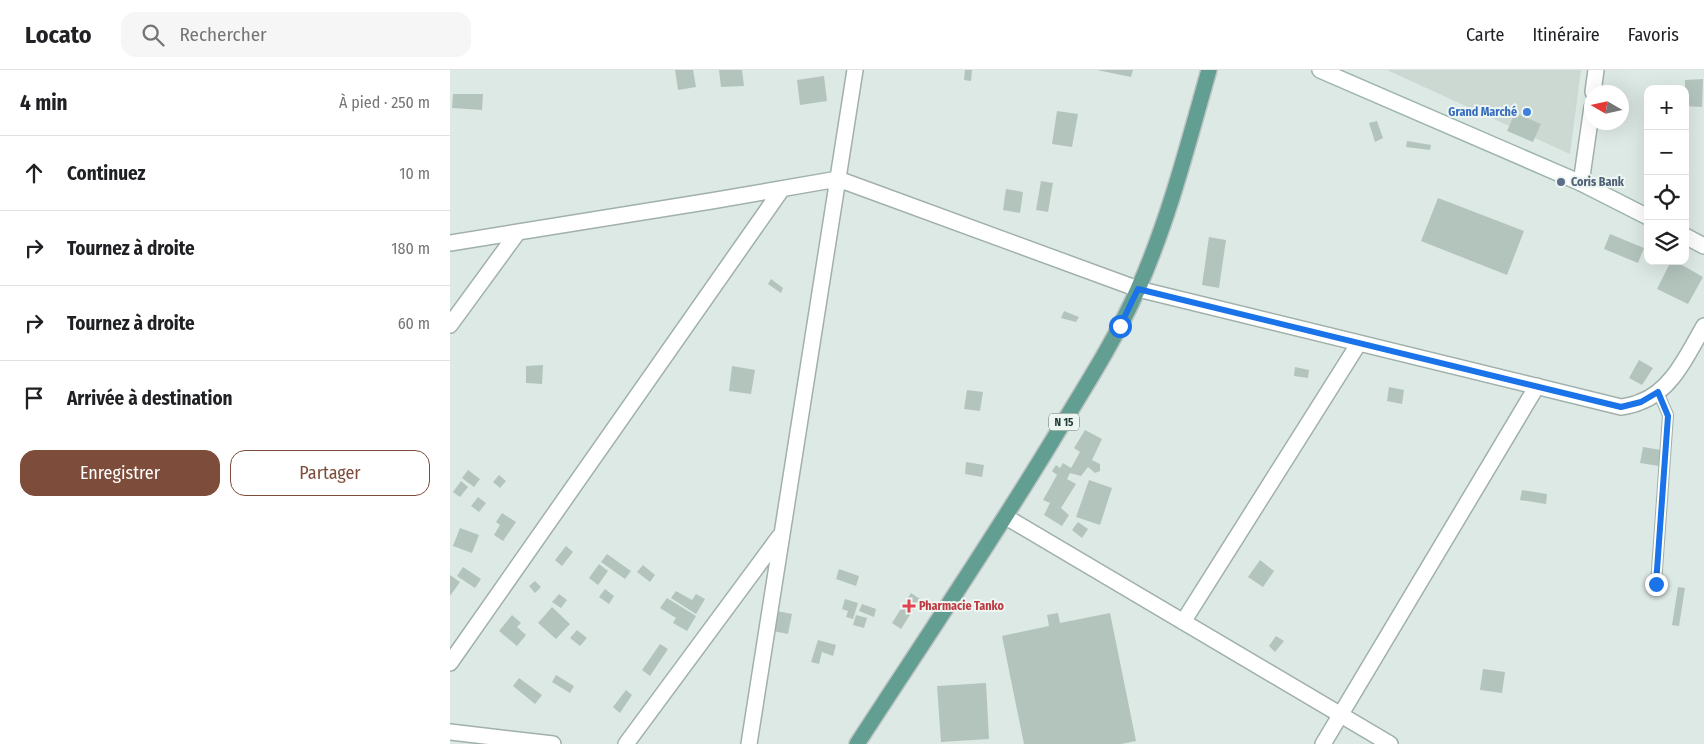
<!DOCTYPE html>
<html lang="fr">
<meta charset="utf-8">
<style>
:root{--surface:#fff;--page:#f6f6f6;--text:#202124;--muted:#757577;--line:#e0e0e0;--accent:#7e4c3a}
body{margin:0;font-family:"Fira Sans Condensed",sans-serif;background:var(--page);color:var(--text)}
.controls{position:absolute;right:15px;top:15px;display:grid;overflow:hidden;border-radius:10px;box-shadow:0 5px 20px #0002}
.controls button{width:45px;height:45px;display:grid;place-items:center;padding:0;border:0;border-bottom:1px solid var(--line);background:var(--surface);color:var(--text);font:25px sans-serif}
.compass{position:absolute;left:1134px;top:15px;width:45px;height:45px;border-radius:50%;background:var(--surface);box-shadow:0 5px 20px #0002;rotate:279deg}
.stop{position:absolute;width:15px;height:15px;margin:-11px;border:4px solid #1a73e8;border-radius:50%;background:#fff}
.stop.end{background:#1a73e8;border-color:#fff;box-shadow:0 1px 5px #0008}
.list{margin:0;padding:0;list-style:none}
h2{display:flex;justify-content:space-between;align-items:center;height:65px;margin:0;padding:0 20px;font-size:21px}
h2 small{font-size:16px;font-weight:400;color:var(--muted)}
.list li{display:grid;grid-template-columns:32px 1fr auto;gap:15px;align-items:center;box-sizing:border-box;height:75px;padding:0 20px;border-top:1px solid var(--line)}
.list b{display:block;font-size:19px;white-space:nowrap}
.list em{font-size:16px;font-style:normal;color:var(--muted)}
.actions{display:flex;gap:10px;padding:15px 20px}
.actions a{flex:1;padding:11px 0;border:1px solid var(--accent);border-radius:15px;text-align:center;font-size:18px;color:var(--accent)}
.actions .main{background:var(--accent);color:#fff}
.icon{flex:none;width:28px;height:28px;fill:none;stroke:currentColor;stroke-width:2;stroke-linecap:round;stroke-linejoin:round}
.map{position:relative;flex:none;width:1254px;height:674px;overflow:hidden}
header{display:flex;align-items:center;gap:30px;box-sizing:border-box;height:70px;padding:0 25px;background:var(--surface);border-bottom:1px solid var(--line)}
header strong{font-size:24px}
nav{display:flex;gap:28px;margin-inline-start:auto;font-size:18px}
.search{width:350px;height:45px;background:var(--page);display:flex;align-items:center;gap:12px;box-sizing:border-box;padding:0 18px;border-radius:15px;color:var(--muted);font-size:19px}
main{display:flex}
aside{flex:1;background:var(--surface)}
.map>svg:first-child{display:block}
</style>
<header>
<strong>Locato</strong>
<div class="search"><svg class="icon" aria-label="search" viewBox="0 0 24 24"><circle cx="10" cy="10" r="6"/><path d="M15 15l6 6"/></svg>Rechercher</div>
<nav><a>Carte</a><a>Itinéraire</a><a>Favoris</a></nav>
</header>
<main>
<aside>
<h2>4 min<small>À pied · 250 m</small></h2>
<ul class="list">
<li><svg class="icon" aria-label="ahead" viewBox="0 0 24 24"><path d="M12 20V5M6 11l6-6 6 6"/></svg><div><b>Continuez</b></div><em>10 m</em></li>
<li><svg class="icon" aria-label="right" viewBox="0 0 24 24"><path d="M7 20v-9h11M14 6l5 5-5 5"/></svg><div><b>Tournez à droite</b></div><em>180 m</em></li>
<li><svg class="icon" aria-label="right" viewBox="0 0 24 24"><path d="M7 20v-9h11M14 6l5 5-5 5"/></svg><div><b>Tournez à droite</b></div><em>60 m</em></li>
<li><svg class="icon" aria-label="arrive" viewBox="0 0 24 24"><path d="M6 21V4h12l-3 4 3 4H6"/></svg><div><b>Arrivée à destination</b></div></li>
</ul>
<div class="actions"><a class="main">Enregistrer</a><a>Partager</a></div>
</aside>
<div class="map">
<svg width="1254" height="674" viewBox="0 0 1254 674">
<rect width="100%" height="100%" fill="#dde9e4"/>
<path fill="#ccd9d3" d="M937,0h194l-11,84z"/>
<path fill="#b3c4bd" d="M225,0h18l3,17 -18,3z
M269,0h23l2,16 -23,1z
M515,0h7l-1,11 -7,-1z
M647,0h36l-2,7z
M374,6l3,25 -27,4 -3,-25z
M1253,9l-1,28 -17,-1v-26z
M3,24h30l-1,16 -30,-2z
M607,41l21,3 -6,33 -20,-3z
M1065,43l26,11 -8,18 -26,-11z
M927,51l6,17 -8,4 -6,-19z
M957,71l24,4 -1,5 -24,-3z
M591,111l12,2 -5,29 -12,-2z
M556,119l17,3 -3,21 -17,-3z
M988,128l86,33 -17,44 -86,-34z
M1160,164l34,14 -6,15 -34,-14z
M759,167l17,3 -7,48 -17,-3z
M1221,191h4l28,16 -15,27 -31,-15z
M321,209l12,9 -2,5 -13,-9z
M614,241l15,6 -3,5 -15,-4z
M1189,290l14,8 -11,17 -13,-7z
M93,295l-1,19 -16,-1v-17z
M282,296l23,4 -4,24 -22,-3z
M845,297l14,3 -1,8 -14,-2z
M939,317l15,3 -2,14 -15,-3z
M517,320l16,2 -3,19 -16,-2z
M635,360l17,9 -10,21 8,4v7l-5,2 -7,-6 -7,9 -11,-3 -3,6 9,5 -15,24 8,7 -7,11 -18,-11 6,-12 -7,-3 14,-25 -5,-4 4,-6 4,3 3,-5 8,5 9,-16 -6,-4z
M1193,377l18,3 -2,16 -19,-3z
M516,392l18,3 -2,12 -17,-3z
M18,400l12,9 -6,8 -12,-9z
M49,405l7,6 -6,7 -7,-6z
M639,410l23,8 -12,37 -24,-8z
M11,411l7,6 -8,10 -7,-5z
M1072,420l25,4 -1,10 -26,-4z
M28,427l8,6 -7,9 -8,-6z
M52,443l14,9 -13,19 -9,-6 6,-10 -4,-3z
M628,452l10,7 -6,9 -10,-8z
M10,458l19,7 -7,18 -19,-7z
M116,476l7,6 -11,14 -7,-6z
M157,484l24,17 -6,8 -24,-17z
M810,490l14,11 -11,16 -15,-10z
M149,494l9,7 -10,14 -9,-7z
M193,495l12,10 -5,7 -13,-10z
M13,497l18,12 -6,9 -18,-12z
M389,499l20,7 -3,10 -20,-7z
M0,505l10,7 -10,14z
M85,511l6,6 -6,6 -6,-7z
M1228,517l7,1 -6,38 -7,-1z
M155,519l9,7 -5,8 -10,-7z
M226,521l16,9 4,-6 9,5 -9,15 -25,-16z
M461,523l9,6 -19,30 -9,-6z
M109,524l8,6 -6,8 -9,-6z
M217,528l29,18 -9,15 -14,-8 3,-5 -16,-10z
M395,529l13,4 -5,16 -7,-2 2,-6 -6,-2z
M412,534l14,5 -2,8 -15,-6z
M102,537l18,17 -14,15 -18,-16z
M327,541l15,3 -4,20 -15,-3z
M608,543l2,10 50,-10 26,128 -15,3h-97l-22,-108 47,-10 -2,-11z
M62,545l9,8 -4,4 9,8 -9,11 -18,-15z
M406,545l11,3 -3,10 -11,-3z
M127,560l10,8 -7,8 -10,-8z
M826,566l8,5 -9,11 -6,-6z
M368,570l18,5 -3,11 -11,-4 -3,12 -8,-2z
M210,574l8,5 -18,27 -8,-6z
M1033,599l22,3 -3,21 -22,-3z
M106,605l18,11 -4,7 -18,-11z
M69,608l23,17 -7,9 -22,-18z
M536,613l3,56 -48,3 -4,-56z
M176,620l6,5 -12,18 -7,-6z"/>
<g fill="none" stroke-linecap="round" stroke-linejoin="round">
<defs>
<path id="lane" d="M1206,514l12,-169 -10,-23"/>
<path id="street" d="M1143,22l3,-22
M1131,113l11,-76
M0,173l261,-42 127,-22 300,110 483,118c6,-1 13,-2 19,-5 32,-11 48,-49 64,-76
M0,255l68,-93
M556,447l384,227
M733,552l176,-279
M0,593l332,-474
M0,662l103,12
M176,674l153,-207
M299,674l106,-674
M873,674l214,-358"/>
<path id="secondary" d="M870,0l261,113 67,34
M1235,166l19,10"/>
<path id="primary" d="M407,674c65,-100 132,-199 194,-301 30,-50 63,-100 87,-154 31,-70 50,-145 71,-219"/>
</defs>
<use href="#lane" stroke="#a0b0ab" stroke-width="12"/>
<use href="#street" stroke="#a0b0ab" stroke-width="18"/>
<use href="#secondary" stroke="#9db5ad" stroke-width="18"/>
<use href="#primary" stroke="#bcc3c2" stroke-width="18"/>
<use href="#lane" stroke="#fff" stroke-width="10"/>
<use href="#street" stroke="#fff" stroke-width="15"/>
<use href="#secondary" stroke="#fff" stroke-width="15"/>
<use href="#primary" stroke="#629e91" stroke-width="15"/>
</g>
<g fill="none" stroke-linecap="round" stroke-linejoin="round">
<path stroke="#1a73e8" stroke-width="6" d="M670,256l18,-37 483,118 20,-5 17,-10 10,24 -12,168"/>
</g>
<circle fill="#3f7fe0" stroke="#eef6f2" stroke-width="2" cx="1077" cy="42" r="5"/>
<circle fill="#5c6f8a" stroke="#eef6f2" stroke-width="2" cx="1111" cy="112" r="5"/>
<path fill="#e0444e" stroke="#eef6f2" stroke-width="2" d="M456.5 528.5h5v5h5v5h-5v5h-5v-5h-5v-5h5z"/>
<g text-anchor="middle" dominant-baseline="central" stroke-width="4" stroke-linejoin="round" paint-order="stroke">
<rect fill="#eef6f2" stroke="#5d716c" stroke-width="1" x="599" y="343.5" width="30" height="17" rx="4"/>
<g font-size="11" font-weight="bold" fill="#1f3832">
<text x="614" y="352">N 15</text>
</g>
<g font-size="12" font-weight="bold" fill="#366cbe" stroke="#eef6f2" text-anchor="end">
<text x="1067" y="42">Grand Marché</text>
</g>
<g font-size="12" font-weight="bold" fill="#4e5e75" stroke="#eef6f2" text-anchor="start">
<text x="1121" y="112">Coris Bank</text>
</g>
<g font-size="12" font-weight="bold" fill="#be3a42" stroke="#eef6f2" text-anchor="start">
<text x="469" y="536">Pharmacie Tanko</text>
</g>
</g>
</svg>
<div class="controls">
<button>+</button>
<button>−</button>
<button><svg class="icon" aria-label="locate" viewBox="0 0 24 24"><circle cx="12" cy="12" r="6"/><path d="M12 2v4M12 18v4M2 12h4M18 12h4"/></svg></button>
<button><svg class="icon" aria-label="layers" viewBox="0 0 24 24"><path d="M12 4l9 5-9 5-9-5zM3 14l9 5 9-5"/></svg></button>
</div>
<svg class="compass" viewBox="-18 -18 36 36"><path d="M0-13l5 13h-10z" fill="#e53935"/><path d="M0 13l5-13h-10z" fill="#757577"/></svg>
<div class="stop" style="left:670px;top:256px"></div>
<div class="stop end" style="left:1206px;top:514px"></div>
</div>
</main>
